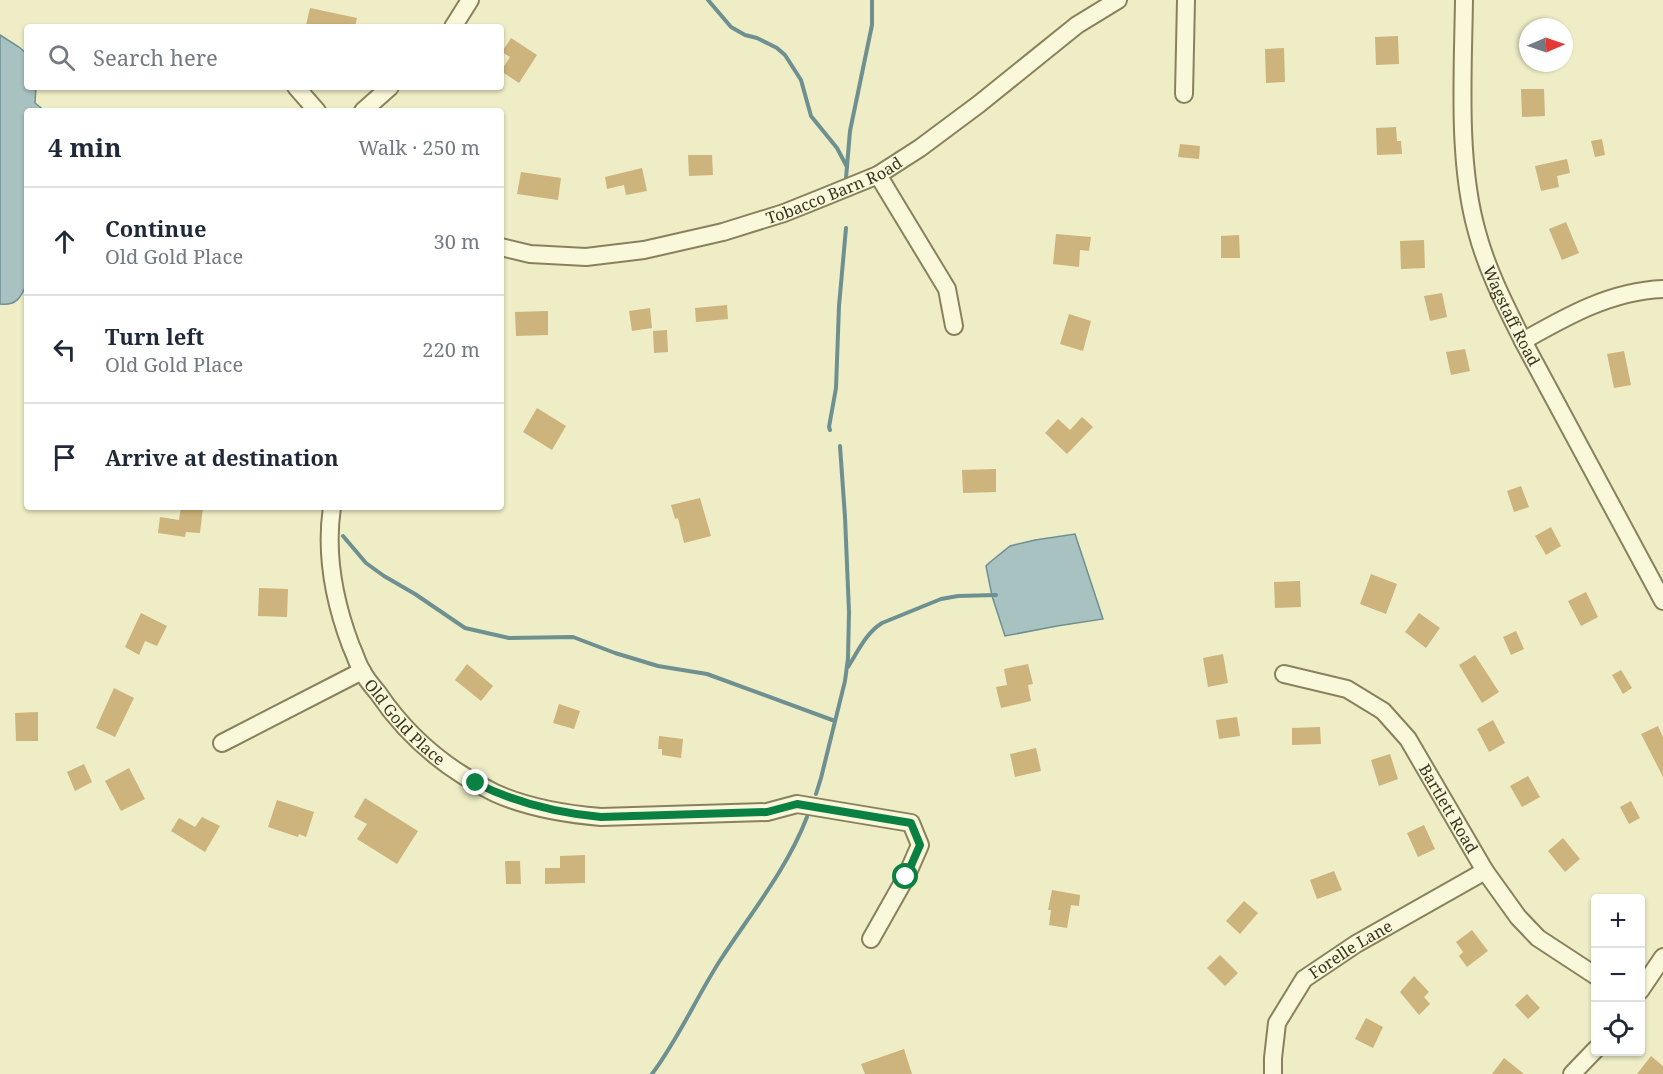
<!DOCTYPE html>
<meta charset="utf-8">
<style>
:root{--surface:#fff;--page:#f6f6f7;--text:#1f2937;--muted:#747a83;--line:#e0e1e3}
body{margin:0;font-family:"Noto Serif",serif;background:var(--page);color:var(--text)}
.controls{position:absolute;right:18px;bottom:18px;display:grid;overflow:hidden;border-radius:6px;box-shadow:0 2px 4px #0004}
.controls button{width:54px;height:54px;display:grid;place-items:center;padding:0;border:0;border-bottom:2px solid var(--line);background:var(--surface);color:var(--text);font:30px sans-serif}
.compass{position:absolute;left:1519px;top:18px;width:54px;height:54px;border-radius:50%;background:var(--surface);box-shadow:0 2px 4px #0004;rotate:88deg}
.stop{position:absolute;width:18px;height:18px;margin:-14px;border:4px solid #0b8043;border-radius:50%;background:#fff}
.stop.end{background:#0b8043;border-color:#fff;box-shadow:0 2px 6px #0008}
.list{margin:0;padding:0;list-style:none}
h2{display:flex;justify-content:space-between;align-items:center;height:78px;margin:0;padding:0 24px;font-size:26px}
h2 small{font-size:20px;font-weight:400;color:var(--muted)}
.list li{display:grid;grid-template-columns:39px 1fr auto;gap:18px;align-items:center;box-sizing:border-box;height:108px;padding:0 24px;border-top:2px solid var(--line)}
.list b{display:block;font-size:22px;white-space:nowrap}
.list p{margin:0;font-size:20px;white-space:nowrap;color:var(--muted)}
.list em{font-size:20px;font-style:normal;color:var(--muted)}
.icon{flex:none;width:33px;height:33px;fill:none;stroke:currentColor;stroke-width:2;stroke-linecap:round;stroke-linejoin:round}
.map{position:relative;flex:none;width:1663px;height:1074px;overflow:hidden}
.search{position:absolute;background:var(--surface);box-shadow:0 2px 4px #0004;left:24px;top:24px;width:480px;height:66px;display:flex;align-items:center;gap:15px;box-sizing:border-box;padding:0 21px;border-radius:6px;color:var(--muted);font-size:22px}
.panel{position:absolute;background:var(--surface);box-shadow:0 2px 4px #0004;left:24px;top:108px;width:480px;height:402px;border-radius:6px}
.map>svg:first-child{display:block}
</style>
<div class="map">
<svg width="1663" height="1074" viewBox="0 0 1663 1074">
<rect width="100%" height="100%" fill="#eeedc6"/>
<path fill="#a8c2c1" stroke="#6e9091" stroke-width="1.5" d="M0,35l19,12 8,7v33h9l-1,16 10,8h-18v172c-6,15 -11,23 -27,21z
M1075,534l28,85 -46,7 -52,10 -13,-40 -6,-30 3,-3 21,-17 25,-6z"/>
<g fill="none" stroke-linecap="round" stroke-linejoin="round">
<path stroke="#6e9091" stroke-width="4" d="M708,0l23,27 14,8 12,3 20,10 8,7 16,25 10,36 26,32 10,19
M846,178l4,-47 22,-106v-25
M830,430l-1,-3 7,-39 3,-82 7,-78
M343,536l23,27 18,13 31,18 50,34 44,10 64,-1 42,16 43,13 49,8 128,47
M848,667c10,-16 18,-34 34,-44l59,-24 17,-3 38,-1
M816,794l5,-16 24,-97 3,-23 1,-46 -4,-95 -5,-71
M652,1074c27,-36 45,-78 69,-115 30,-46 66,-90 86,-142"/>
</g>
<path fill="#cdb37c" d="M310,8l47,10 -2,9h-40l-9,-2z
M1398,36l1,28 -23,1 -1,-28z
M511,38l26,17 -18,28 -18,-12 9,-14 -8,-5z
M1284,48l1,34 -19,1 -1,-34z
M1521,89h23l1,27 -23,1z
M1396,127l1,14h4l1,13 -25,1 -1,-27z
M1602,139l3,16 -10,2 -4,-16z
M1180,144l20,2 -1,13 -21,-2z
M688,155h24l1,20 -24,1z
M1567,159l3,14 -13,3 2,11 -18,4 -6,-25z
M642,168l5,23 -21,4 -2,-10 -17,4 -2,-12z
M521,172l40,6 -3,22 -41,-6z
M1566,222l13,31 -17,7 -13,-31z
M1056,234l35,3 -2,14 -9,-1 -1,17 -26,-3z
M1239,235l1,23h-19v-22z
M1424,240l1,28 -24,1 -1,-28z
M1442,293l5,24 -17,4 -6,-25z
M727,305l1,14 -32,3 -1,-14z
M650,308l2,20 -20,3 -3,-20z
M548,311v24l-32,1 -1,-24z
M1069,314l22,7 -8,30 -23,-7z
M667,330l1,22 -14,1 -1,-22z
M1465,349l5,22 -19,4 -5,-23z
M1624,351l7,34 -17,3 -7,-34z
M537,408l29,18 -14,24 -29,-18z
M1082,417l11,10 -26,27 -22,-21 13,-14 12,11z
M996,469v23l-33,1 -1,-23z
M1521,486l8,21 -15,5 -7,-21z
M700,498l11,38 -27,7 -6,-25 -3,1 -4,-14z
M181,507h22l-3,26 -14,-1 -1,5 -27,-4 2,-16 19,3z
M1551,527l10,19 -15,9 -11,-19z
M1371,574l26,10 -11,30 -26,-10z
M1300,581l1,26 -26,1 -1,-26z
M259,588l29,1 -1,28 -29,-1z
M1586,592l12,25 -17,9 -13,-25z
M141,613l26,13 -10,20 -12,-5 -6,14 -14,-8z
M1419,613l21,15 -14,20 -21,-16z
M1516,631l8,18 -13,6 -8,-18z
M1223,654l5,29 -20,4 -5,-29z
M1475,655l24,37 -17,11 -23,-38z
M467,664l26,22 -12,15 -26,-21z
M1028,664l5,20 -5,1 3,16 -30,7 -5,-21 11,-2 -3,-16z
M1621,670l11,18 -9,6 -11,-19z
M114,688l20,10 -19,39 -19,-9z
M559,704l21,7 -6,18 -21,-6z
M38,712v29h-22l-1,-28z
M1237,717l3,19 -21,3 -3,-19z
M1493,720l12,23 -16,9 -12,-23z
M1658,726l5,11v40l-22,-43z
M1320,727l1,17 -29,1v-17z
M659,736l24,3 -2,19 -19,-3v-6h-4z
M1036,748l5,23 -26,6 -5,-23z
M1390,754l8,25 -19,7 -8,-26z
M84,764l8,18 -17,9 -8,-19z
M129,768l16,31 -24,12 -16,-30z
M1528,776l12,21 -18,10 -12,-21z
M365,798l53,33 -21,33 -40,-25 10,-15 -13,-7z
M277,800l37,12 -8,25 -7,-3 -1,3 -30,-10z
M1631,801l9,17 -11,6 -9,-17z
M202,817l18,9 -15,26 -34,-21 8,-13 16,9z
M1424,825l11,24 -17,8 -11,-24z
M1563,838l17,21 -15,13 -17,-21z
M585,855v28l-40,1v-16h15v-12z
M505,861h15l1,23h-15z
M1334,871l8,19 -25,9 -7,-19z
M1052,890l28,5 -1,11 -8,-1 -4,23 -18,-3 2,-15h-3z
M1244,901l14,12 -18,21 -14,-13z
M1472,930l16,21 -21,16 -8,-11 4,-4 -7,-10z
M1220,955l18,18 -13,13 -18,-18z
M1414,976l15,16 -5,5 6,7 -11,11 -19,-23z
M1527,994l13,14 -12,11 -13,-14z
M1366,1018l17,9 -10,21 -18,-9z
M904,1049l8,25h-47l-4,-10z
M1651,1056l12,10v8h-26z
M1504,1058l20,16h-32z"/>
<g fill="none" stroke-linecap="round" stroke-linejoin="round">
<defs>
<g id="minor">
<path id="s1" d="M1464,0c-1,73 -7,162 13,232 10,38 28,73 46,109l140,260"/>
<path d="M453,27l17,-27"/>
<path d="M296,87l21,24"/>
<path d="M1184,94l2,-94"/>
<path d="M363,111l27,-24"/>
<path d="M878,175l69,114 7,37"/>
<path id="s2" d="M501,247l29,7 56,3 58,-7 79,-18 61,-19 40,-16 54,-22 42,-27 59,-44 98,-79 41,-25"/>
<path d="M1523,341c44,-25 88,-50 140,-52"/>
<path id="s3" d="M332,507c-7,47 2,94 19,139 4,8 6,17 11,25 4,8 10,15 16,22 29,43 69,77 117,100 33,15 70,21 106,24l166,-5 30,-8 114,19 9,22 -14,32 -35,62"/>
<path id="s4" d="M1284,674l63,15 36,22 25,28 77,132 33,46 20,21 58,38"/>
<path d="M222,743l140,-72"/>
<path d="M1640,991l23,-34"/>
<path id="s5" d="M1273,1074v-16l4,-35 27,-44 52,-35 129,-73"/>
<path d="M1572,1074l24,-25"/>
</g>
</defs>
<use href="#minor" stroke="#8a815c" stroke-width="20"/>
<use href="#minor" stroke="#f9f8da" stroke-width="16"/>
</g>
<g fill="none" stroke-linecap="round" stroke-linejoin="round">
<path stroke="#0b8043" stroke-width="8" d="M476,783c40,20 81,30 125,34l166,-5 30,-8 114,19 9,22 -14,32"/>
</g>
<g text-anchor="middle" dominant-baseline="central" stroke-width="4.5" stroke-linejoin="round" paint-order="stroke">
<g font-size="16" fill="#3a341f" stroke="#f6f5d6">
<text stroke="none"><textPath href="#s2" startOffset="344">Tobacco Barn Road</textPath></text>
<text stroke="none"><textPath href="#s1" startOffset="324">Wagstaff Road</textPath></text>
<text stroke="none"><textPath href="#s3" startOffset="236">Old Gold Place</textPath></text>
<text stroke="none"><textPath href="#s4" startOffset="225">Bartlett Road</textPath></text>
<text stroke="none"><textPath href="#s5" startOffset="158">Forelle Lane</textPath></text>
</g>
</g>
</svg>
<div class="controls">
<button>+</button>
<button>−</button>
<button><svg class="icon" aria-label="locate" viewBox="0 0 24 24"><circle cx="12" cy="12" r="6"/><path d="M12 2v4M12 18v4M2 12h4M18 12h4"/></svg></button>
</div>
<svg class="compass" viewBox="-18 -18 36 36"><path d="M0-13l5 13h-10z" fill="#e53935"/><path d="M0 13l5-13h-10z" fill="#747a83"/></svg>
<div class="stop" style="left:906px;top:877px"></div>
<div class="stop end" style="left:476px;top:783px"></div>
<div class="search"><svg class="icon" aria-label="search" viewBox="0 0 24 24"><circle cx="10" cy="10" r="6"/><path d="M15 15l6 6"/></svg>Search here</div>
<section class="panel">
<h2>4 min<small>Walk · 250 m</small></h2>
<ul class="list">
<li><svg class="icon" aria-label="ahead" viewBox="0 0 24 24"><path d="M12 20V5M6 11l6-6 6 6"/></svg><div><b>Continue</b><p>Old Gold Place</p></div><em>30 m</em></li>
<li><svg class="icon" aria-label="left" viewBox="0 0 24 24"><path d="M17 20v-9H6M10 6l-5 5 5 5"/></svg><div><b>Turn left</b><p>Old Gold Place</p></div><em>220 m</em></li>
<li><svg class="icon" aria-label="arrive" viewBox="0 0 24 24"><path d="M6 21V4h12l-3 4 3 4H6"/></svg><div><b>Arrive at destination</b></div></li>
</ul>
</section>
</div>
